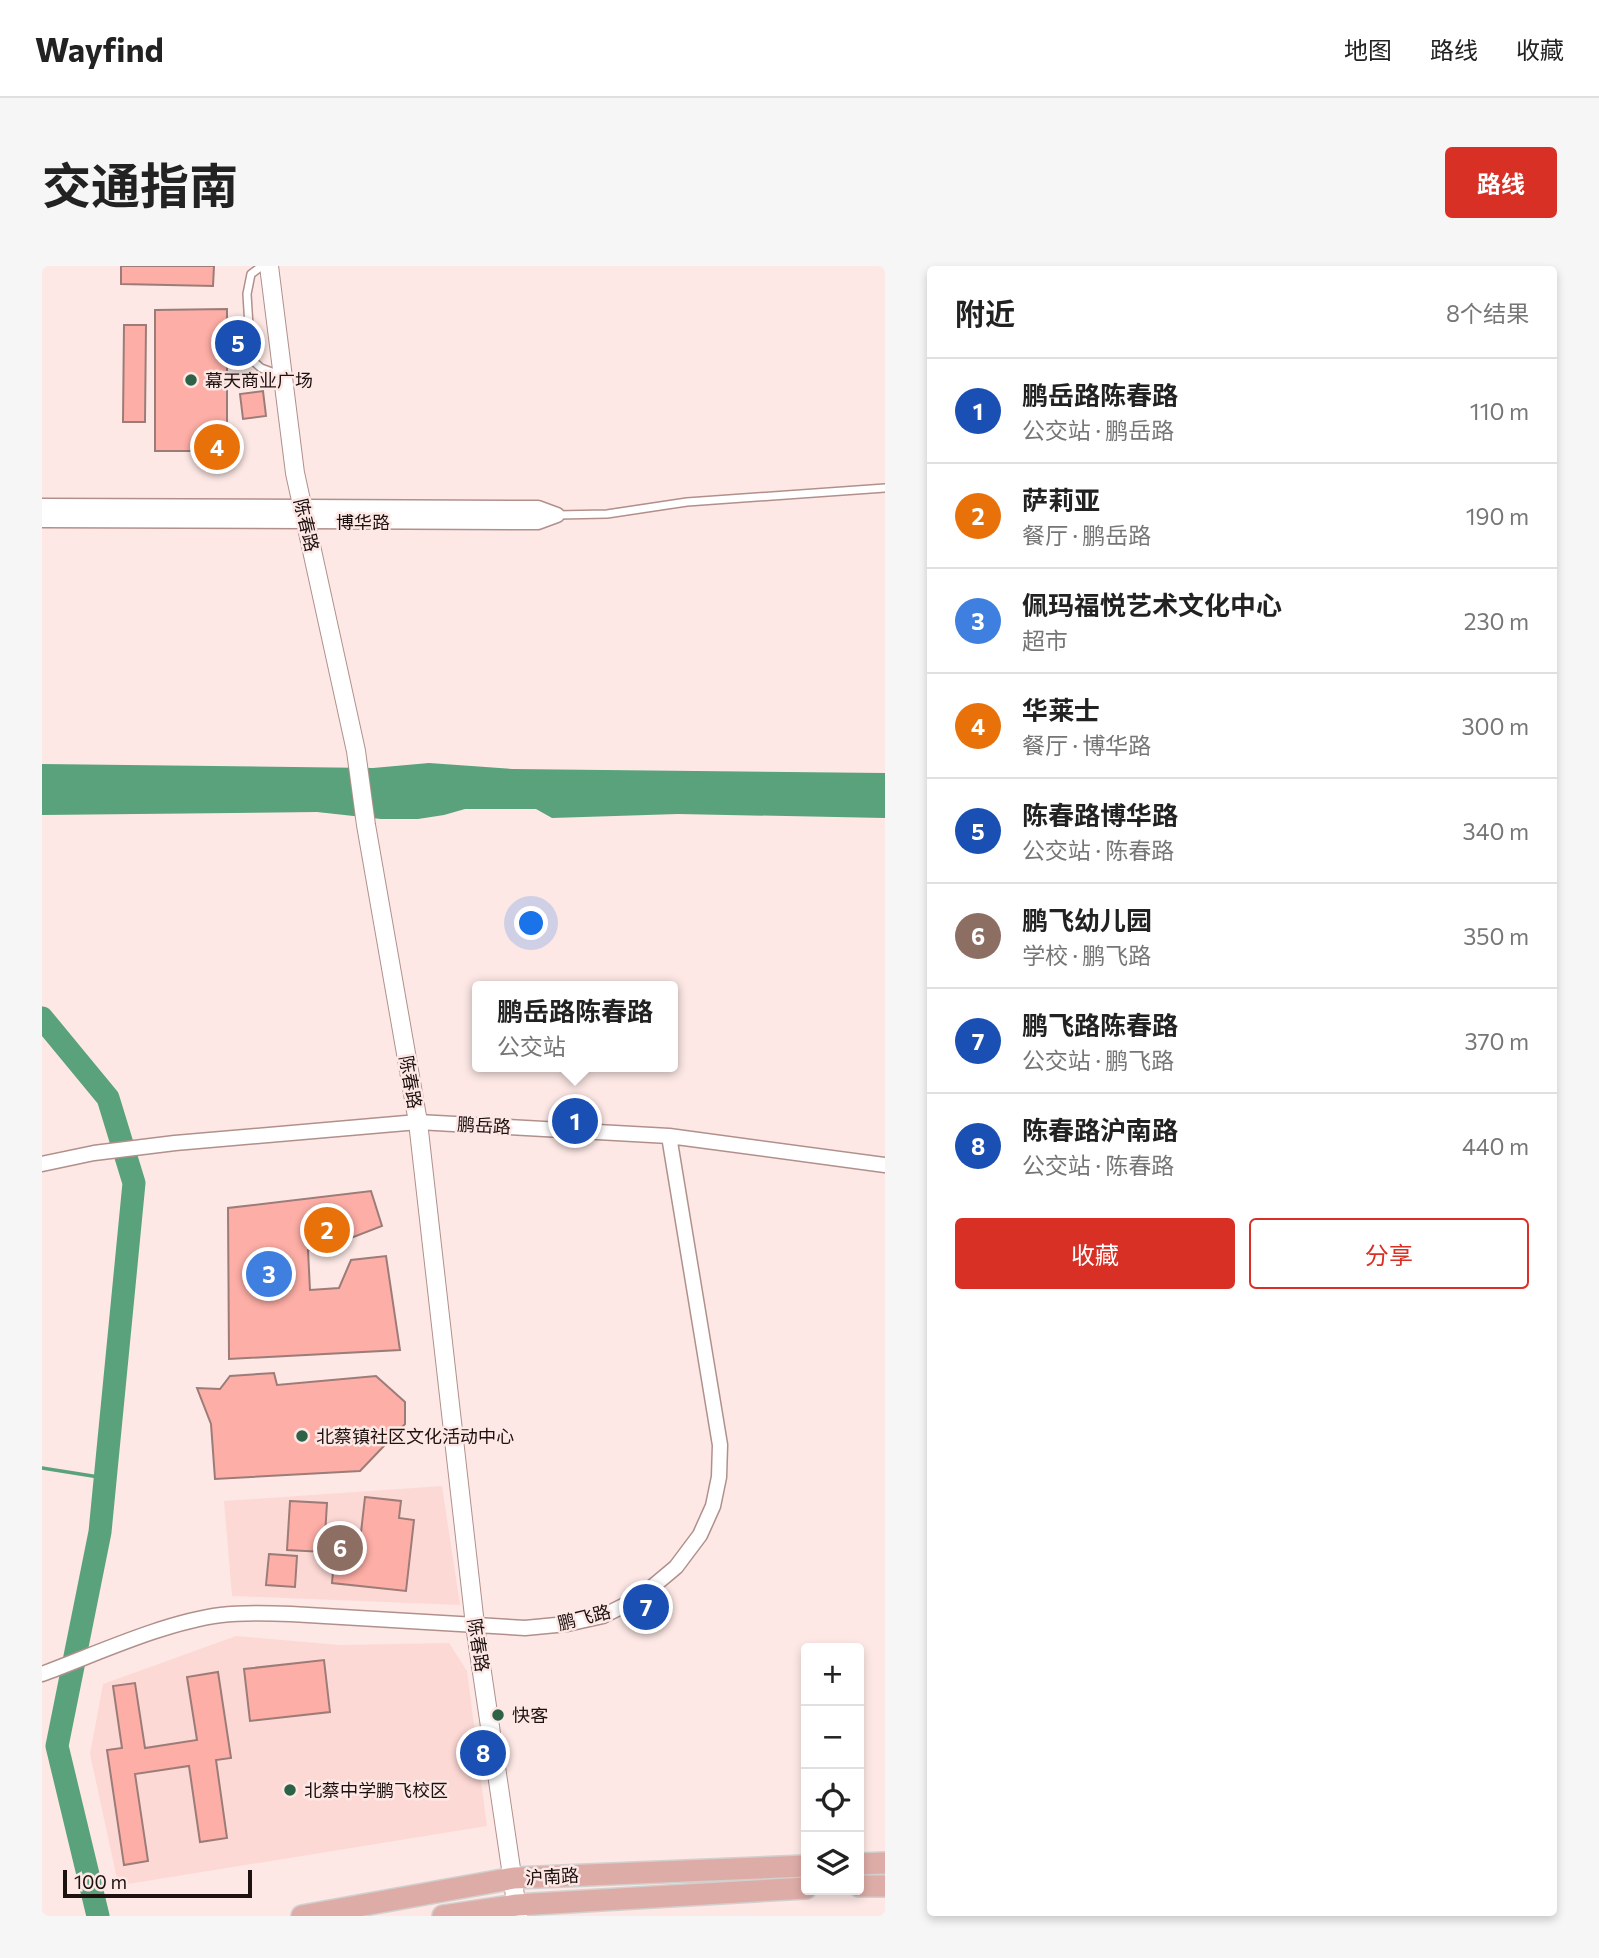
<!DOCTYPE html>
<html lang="zh">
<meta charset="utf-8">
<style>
:root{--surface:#fff;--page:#f6f6f6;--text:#222;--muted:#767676;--line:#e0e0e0;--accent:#d93025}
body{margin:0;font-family:Commissioner,"Noto Sans SC",sans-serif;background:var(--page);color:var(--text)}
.controls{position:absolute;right:21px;bottom:21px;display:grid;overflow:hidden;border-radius:7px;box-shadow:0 4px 10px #0003}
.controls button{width:63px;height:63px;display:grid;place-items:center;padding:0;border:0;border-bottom:2px solid var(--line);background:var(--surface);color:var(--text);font:35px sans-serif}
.scale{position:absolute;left:21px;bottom:18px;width:189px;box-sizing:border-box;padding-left:7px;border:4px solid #1e1211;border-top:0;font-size:19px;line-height:24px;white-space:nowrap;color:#1e1211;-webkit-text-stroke:5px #fde8e5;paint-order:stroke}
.you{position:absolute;left:490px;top:658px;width:24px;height:24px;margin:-18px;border:5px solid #fff;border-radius:50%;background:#1a73e8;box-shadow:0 0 0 10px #1a73e833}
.badge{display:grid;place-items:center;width:46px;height:46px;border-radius:50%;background:var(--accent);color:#fff;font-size:23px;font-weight:700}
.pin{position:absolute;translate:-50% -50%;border:4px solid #fff;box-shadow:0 2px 7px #0006}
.popup{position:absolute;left:430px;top:715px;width:206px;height:91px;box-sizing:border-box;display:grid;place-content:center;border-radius:7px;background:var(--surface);filter:drop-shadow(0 2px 5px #0005);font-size:23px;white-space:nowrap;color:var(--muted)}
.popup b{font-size:26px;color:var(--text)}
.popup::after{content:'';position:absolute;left:50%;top:100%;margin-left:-14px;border:14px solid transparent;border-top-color:var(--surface)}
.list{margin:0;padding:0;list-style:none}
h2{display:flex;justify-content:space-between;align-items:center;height:91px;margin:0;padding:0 28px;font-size:30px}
h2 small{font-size:23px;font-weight:400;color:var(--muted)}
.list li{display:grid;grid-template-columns:46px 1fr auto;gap:21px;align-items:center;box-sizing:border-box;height:105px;padding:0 28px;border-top:2px solid var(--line)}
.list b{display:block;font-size:26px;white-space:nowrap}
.list p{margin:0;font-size:23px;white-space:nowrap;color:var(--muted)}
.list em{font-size:23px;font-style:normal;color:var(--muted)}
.actions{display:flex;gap:14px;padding:21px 28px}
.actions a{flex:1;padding:16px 0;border:2px solid var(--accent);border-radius:7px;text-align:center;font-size:24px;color:var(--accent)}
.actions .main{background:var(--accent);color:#fff}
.icon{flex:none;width:38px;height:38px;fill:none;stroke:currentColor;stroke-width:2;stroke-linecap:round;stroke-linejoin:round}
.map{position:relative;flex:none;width:843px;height:1650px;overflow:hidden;border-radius:7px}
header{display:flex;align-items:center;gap:42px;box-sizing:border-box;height:98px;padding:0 35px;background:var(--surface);border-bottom:2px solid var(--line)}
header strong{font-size:33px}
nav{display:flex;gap:38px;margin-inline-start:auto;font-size:24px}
.intro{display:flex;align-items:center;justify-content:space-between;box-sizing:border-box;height:168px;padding:0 42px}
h1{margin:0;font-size:49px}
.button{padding:18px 32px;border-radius:7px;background:var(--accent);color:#fff;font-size:24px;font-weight:700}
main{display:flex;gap:42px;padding:0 42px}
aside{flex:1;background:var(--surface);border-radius:7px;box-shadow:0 4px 10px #0003}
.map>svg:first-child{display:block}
</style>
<header>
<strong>Wayfind</strong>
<nav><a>地图</a><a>路线</a><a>收藏</a></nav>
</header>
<div class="intro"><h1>交通指南</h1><a class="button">路线</a></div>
<main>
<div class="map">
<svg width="843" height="1650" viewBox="0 0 843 1650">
<rect width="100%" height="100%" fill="#fde8e5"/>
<path fill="#fdd9d5" d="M400,1220l18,119 -228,-9 -8,-95z
M194,1370l103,9 110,-2 18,28 20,155 -359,58 -11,-5 -27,-125 13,-70z"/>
<path fill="#59a27b" d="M387,497l83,6 373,4v45l-207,-4 -126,4 -16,-9h-71l-21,6 -26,4h-37l-64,-7 -275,3v-51l331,4z"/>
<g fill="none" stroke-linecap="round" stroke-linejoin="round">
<path stroke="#59a27b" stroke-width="3.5" d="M0,1202l63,10"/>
<path stroke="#59a27b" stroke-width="23" d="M0,752l66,80 26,85 -34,349 -43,214 41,170"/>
</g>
<path fill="#fdaea6" stroke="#9c7c78" stroke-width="2" d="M79,0h93l-1,20 -92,-2z
M185,43v142h-72v-141z
M82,59h22l-1,97h-22z
M221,125l3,25 -23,3 -3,-25z
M329,925l11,35 -57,22 -17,2 2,40 29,-2 12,-28 35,-4 14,94 -171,9 -1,-151z
M232,1107l3,12 99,-9 29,26v22l-45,47 -145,8 -4,-55 -14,-36 23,1 10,-13z
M323,1231l36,4 -2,17 15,2 -8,71 -74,-8 3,-35 24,2z
M248,1235l37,2 -3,49 -37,-2z
M227,1288l28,2 -2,31 -29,-2z
M282,1394l6,52 -80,9 -6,-52z
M176,1406l13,86 -15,2 11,78 -27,4 -11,-76 -54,8 13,87 -24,4 -17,-115 15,-2 -9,-62 22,-3 10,65 52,-8 -10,-63z"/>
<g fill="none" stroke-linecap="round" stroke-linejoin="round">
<defs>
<path id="service" d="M220,0l-11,8 -4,20 4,65 10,9 19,7
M515,249l50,-1 80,-12 198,-14"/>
<path id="minor" d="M0,240l496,2 19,7
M0,254l496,2 19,-7
M0,898l52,-11 81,-10 243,-21 251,14 216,29
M0,1408c54,-20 123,-52 179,-59 23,-3 47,-2 70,-1l234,14 42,-4 36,-8 36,-18 37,-31 24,-32 13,-29 6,-29 1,-32 -51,-309"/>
<path id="tertiary" d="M227,0l26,207 61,278 10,74 52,297 57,503 43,291"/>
<path id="primary" d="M817,1598l26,-1
M817,1620h26
M260,1650l212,-38 292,-12
M401,1650l74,-11 289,-17"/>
</defs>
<use href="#service" stroke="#b1908c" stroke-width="10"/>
<use href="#minor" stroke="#b1908c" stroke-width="17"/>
<use href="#tertiary" stroke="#b1908c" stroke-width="20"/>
<use href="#primary" stroke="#d2d0cf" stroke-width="24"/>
<use href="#service" stroke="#fff" stroke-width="7"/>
<use href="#minor" stroke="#fff" stroke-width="14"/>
<use href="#tertiary" stroke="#fff" stroke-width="18"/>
<use href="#primary" stroke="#ddaca7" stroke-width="21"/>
</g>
<g fill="#2d6247" stroke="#fde8e5" stroke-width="2.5">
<circle cx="149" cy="114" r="7"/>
<circle cx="260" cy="1170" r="7"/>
<circle cx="456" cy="1449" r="7"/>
<circle cx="248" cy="1524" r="7"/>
</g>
<g text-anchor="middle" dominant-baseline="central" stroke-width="5" stroke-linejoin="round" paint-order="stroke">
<g font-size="18" fill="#1e1211" stroke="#fde8e5" text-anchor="start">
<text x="163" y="114">幕天商业广场</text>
<text x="274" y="1170">北蔡镇社区文化活动中心</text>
<text x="470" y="1449">快客</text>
<text x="262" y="1524">北蔡中学鹏飞校区</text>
</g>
<g font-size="18" fill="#1e1211" stroke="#fde8e5">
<text x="321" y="256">博华路</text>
<text transform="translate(265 259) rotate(77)">陈春路</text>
<text transform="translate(369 816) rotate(80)">陈春路</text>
<text transform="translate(442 859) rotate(3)">鹏岳路</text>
<text transform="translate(542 1351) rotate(-14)">鹏飞路</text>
<text transform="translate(437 1379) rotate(81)">陈春路</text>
<text transform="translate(510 1610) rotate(-3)">沪南路</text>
</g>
</g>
</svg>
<div class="controls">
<button>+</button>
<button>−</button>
<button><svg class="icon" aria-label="locate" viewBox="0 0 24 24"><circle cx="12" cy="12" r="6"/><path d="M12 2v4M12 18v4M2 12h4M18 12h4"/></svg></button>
<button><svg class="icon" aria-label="layers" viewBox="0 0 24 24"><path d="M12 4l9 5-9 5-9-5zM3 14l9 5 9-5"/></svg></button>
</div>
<div class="scale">100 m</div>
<div class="you"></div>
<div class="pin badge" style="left:533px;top:855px;background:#1a4fb4">1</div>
<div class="popup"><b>鹏岳路陈春路</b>公交站</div>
<div class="pin badge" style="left:285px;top:964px;background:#e8710a">2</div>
<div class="pin badge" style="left:227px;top:1008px;background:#3f7fe0">3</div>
<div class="pin badge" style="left:175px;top:181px;background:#e8710a">4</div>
<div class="pin badge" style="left:196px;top:77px;background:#1a4fb4">5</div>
<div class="pin badge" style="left:298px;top:1282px;background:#8d6e63">6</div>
<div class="pin badge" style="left:604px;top:1341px;background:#1a4fb4">7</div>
<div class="pin badge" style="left:441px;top:1487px;background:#1a4fb4">8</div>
</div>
<aside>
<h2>附近<small>8个结果</small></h2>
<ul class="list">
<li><span class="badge" style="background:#1a4fb4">1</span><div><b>鹏岳路陈春路</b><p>公交站 · 鹏岳路</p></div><em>110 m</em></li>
<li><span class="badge" style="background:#e8710a">2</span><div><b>萨莉亚</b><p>餐厅 · 鹏岳路</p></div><em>190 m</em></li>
<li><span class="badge" style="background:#3f7fe0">3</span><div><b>佩玛福悦艺术文化中心</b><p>超市</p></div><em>230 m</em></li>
<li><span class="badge" style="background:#e8710a">4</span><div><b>华莱士</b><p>餐厅 · 博华路</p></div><em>300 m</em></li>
<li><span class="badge" style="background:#1a4fb4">5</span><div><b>陈春路博华路</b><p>公交站 · 陈春路</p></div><em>340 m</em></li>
<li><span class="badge" style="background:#8d6e63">6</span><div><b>鹏飞幼儿园</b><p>学校 · 鹏飞路</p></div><em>350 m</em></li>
<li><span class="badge" style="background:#1a4fb4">7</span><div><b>鹏飞路陈春路</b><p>公交站 · 鹏飞路</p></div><em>370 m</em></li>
<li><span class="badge" style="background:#1a4fb4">8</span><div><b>陈春路沪南路</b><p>公交站 · 陈春路</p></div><em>440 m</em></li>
</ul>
<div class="actions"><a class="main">收藏</a><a>分享</a></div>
</aside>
</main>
